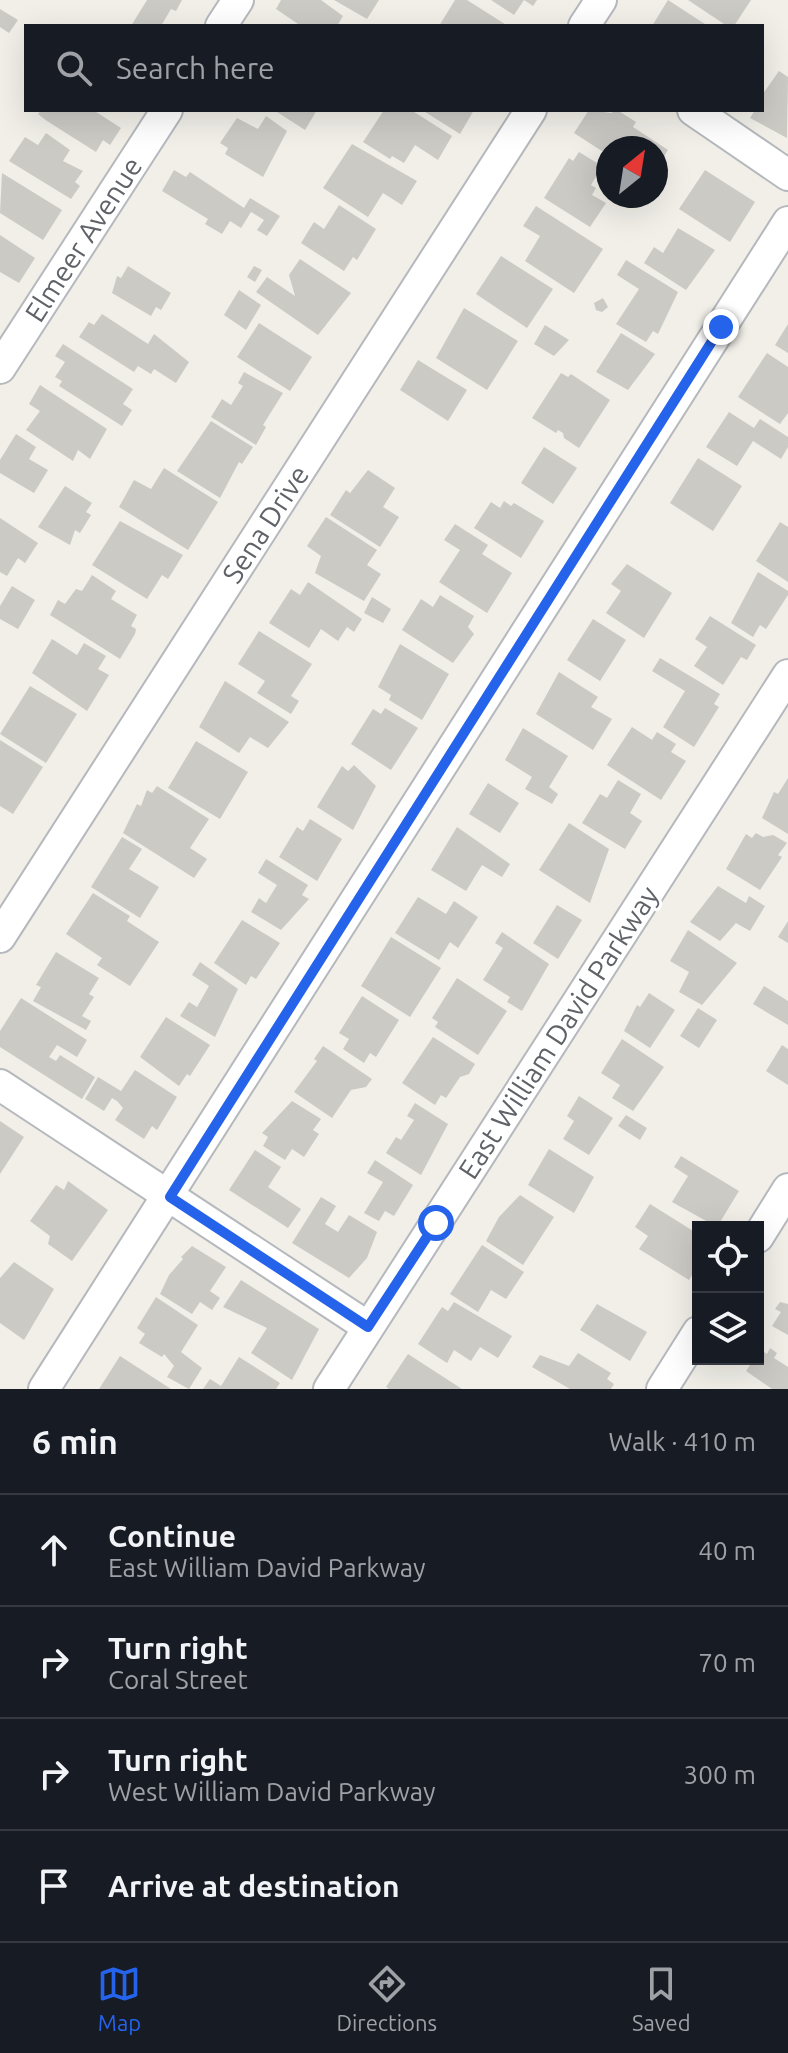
<!DOCTYPE html>
<meta charset="utf-8">
<style>
:root{--surface:#171b24;--page:#242831;--text:#f1f3f6;--muted:#9ea1a6;--line:#363941;--accent:#2563eb}
body{margin:0;font-family:Ubuntu,sans-serif;background:var(--page);color:var(--text)}
.controls{position:absolute;right:24px;bottom:24px;display:grid;overflow:hidden;border-radius:0px;box-shadow:0 8px 32px #0002}
.controls button{width:72px;height:72px;display:grid;place-items:center;padding:0;border:0;border-bottom:2px solid var(--line);background:var(--surface);color:var(--text);font:40px sans-serif}
.compass{position:absolute;left:596px;top:136px;width:72px;height:72px;border-radius:50%;background:var(--surface);box-shadow:0 8px 32px #0002;rotate:30deg}
.stop{position:absolute;width:24px;height:24px;margin:-18px;border:6px solid #2563eb;border-radius:50%;background:#fff}
.stop.end{background:#2563eb;border-color:#fff;box-shadow:0 2px 8px #0008}
.list{margin:0;padding:0;list-style:none}
h2{display:flex;justify-content:space-between;align-items:center;height:104px;margin:0;padding:0 32px;font-size:34px}
h2 small{font-size:26px;font-weight:400;color:var(--muted)}
.list li{display:grid;grid-template-columns:52px 1fr auto;gap:24px;align-items:center;box-sizing:border-box;height:112px;padding:0 32px;border-top:2px solid var(--line)}
.list b{display:block;font-size:30px;white-space:nowrap}
.list p{margin:0;font-size:26px;white-space:nowrap;color:var(--muted)}
.list em{font-size:26px;font-style:normal;color:var(--muted)}
.icon{flex:none;width:44px;height:44px;fill:none;stroke:currentColor;stroke-width:2;stroke-linecap:round;stroke-linejoin:round}
.map{position:relative;flex:none;width:788px;height:1389px;overflow:hidden}
.search{position:absolute;background:var(--surface);box-shadow:0 8px 32px #0002;left:24px;right:24px;top:24px;height:88px;display:flex;align-items:center;gap:20px;box-sizing:border-box;padding:0 28px;border-radius:0px;color:var(--muted);font-size:30px}
.sheet{height:552px;background:var(--surface)}
nav{display:flex;justify-content:space-around;align-items:center;box-sizing:border-box;height:112px;border-top:2px solid var(--line);background:var(--surface);font-size:22px;color:var(--muted)}
nav a{display:grid;justify-items:center;gap:4px}
nav .on{color:var(--accent)}
.map>svg:first-child{display:block}
</style>
<div class="map">
<svg width="788" height="1389" viewBox="0 0 788 1389">
<rect width="100%" height="100%" fill="#f1efe8"/>
<path fill="#cccac5" d="M147,0h35l-6,11 -5,-2 -10,17h-30z
M281,0h40l22,16 -6,10h-36l-25,-17z
M334,0h45l-12,19z
M455,0h12l41,26h-69z
M491,0h46l-4,6 -9,-6 -10,15z
M668,0l40,26h-56z
M688,0h63l-17,26h-7z
M0,9l18,11 -9,13 -9,-6z
M779,71l9,6 -1,61 -37,-20 5,-8h7v-15z
M41,110h52l28,18 -11,17 -7,-5 -7,12 -49,-31 -9,-7z
M274,110h43l-12,20z
M384,110h27l41,26 -14,24 -23,-15 -11,18 -12,-7 -2,3 -27,-17z
M422,110h52l-14,24z
M589,110l22,3 6,-3 19,12 -3,5 35,23 -12,19v-21h-48v7l-34,-22z
M266,116l21,15 -24,46 -38,-23 3,-6 -8,-5 17,-25 21,11z
M46,133l24,17 -7,11 20,10 -8,11 5,4 -9,13 -62,-38 16,-24 13,8z
M352,144l65,37 -15,24 -19,-12 -15,24 -45,-29z
M579,152l23,14 -11,19 5,3 -4,7 14,8 -16,24 -46,-29 25,-40 4,3z
M174,170l12,7 4,-5 54,36 6,-10 30,18 -13,20 -10,-6 7,-10 -13,-8 -10,16 -11,-7 -8,13 -17,-10 3,-5 -46,-28z
M705,170l50,32 -25,40 -51,-33z
M2,173l60,37 -19,30 -43,-27z
M339,205l37,24 -19,31 -4,-3 -9,14 -43,-28 13,-21 10,7z
M536,206l67,43 -29,44 -49,-32 15,-25 -17,-10z
M678,228l37,22 -29,40 -42,-27 10,-16 9,6z
M0,235l35,23 -16,25 -19,-11z
M501,256l52,33 -26,39 -51,-34z
M300,259l51,34 -33,42 -62,-43 11,-15 28,19 -6,-21z
M626,260l52,32 -20,42 -5,-3 -7,11 -30,-18 23,-35 -22,-14z
M128,266l43,27 -10,17 -5,-3 -5,9 -39,-23 5,-17 4,2z
M254,266l8,4 -7,12 -8,-5z
M239,290l22,15 -15,25 -22,-15z
M603,298l5,9 -6,5 -6,-2 -2,-7z
M464,308l54,33 -31,49 -51,-32z
M102,314l46,30 6,-10 35,28 -13,21 -22,-14 -3,5 -13,-8 -4,6 -55,-35 10,-15 5,3z
M259,323l53,34 -22,34 -53,-34z
M788,324v29l-13,-8z
M545,325l24,15 -15,16 -20,-12z
M621,333l34,21 -27,36 -32,-18z
M63,344l70,45 -10,15 9,6 -10,16 -63,-40 3,-5 -7,-4 10,-15 -10,-6z
M767,353l21,14v46l-8,11 -42,-27z
M418,360l49,30 -19,31 -48,-31z
M244,372l39,21 -20,32 3,2 -10,18 -45,-28 11,-18 9,6 12,-19 -5,-3z
M561,373l7,4 3,-3 39,26 -31,48 -15,-10 -1,-5 -5,-3 -2,3 -24,-15z
M40,385l67,44 -17,30 -12,-9 -5,11 -47,-31 14,-19 -11,-7z
M729,412l25,16 6,-9 28,18v10l-7,12 -28,-18 -16,25 -31,-19z
M211,421l42,26 -11,17 -3,-2 -19,36 -43,-27z
M16,434l20,13 -7,12 19,11 -14,23 -34,-20v-13z
M544,447l33,21 -24,36 -32,-21z
M698,458l44,28 -29,45 -43,-28z
M164,468l54,34 -30,48 -69,-43 15,-27 17,9z
M368,470l27,18 -12,19 16,10 -19,30 -50,-32 16,-25 4,3z
M65,486l27,17 -6,9 5,3 -11,18 -5,-3 -5,15 -32,-18z
M504,501l7,5 3,-3 30,18 -23,37 -47,-30 17,-26 9,6z
M326,517l51,33 -10,15 14,9 -17,27 -49,-28 6,-17 -14,-10z
M0,518l38,25 -13,20 -7,-5 -11,18 -7,-4z
M120,521l63,34 -15,24 -6,-4 -15,24 -55,-34z
M780,522l8,5v55l-32,-21z
M455,524l33,21 -6,9 30,19 -25,40 -48,-31 21,-32 -16,-10z
M627,564l45,29 -28,45 -38,-25 15,-22 -10,-7z
M758,572l30,19v4l-22,34 -6,-4 -7,12 -22,-14z
M92,575l24,16 -5,8 26,16 -6,11 5,3 -1,5 -15,25 -70,-44 8,-15 7,4 11,-15 6,2z
M308,582l54,37 -8,13 -7,-5 -9,14 -17,-12 -12,19 -40,-25 22,-34 9,6z
M12,586l23,14 -17,29 -18,-10v-13z
M440,595l34,21 -6,11 6,7 -21,29 -51,-33 19,-31 12,8z
M372,597l19,12 -8,14 -19,-10z
M710,616l46,29 -9,15 -6,-3 -18,28 -29,-19 13,-19 -12,-8z
M593,619l33,21 -26,41 -33,-21z
M259,631l53,33 -21,32 8,5 -8,13 -34,-21 8,-12 -27,-17z
M52,639l25,16 7,-12 22,13 -8,13 11,6 -22,36 -55,-38z
M400,644l49,30 -27,46 -33,-20 2,-5 -13,-8z
M660,658l60,36 -6,10 5,3 -25,40 -31,-20 22,-36 -33,-20z
M559,672l39,25 -7,10 21,12 -19,31 -57,-36z
M225,681l64,41 -21,26 -18,-11 -11,16 -40,-26z
M30,686l47,28 -31,49 -46,-29z
M385,708l33,20 -27,42 -40,-26 22,-35 8,5z
M632,727l20,13 5,-8 19,12 -5,8 15,9 -25,39 -54,-35z
M523,728l45,28 -19,31 9,7 -6,10 -27,-15 7,-12 -27,-17z
M0,740l43,27 -30,47 -13,-8z
M196,741l52,31 -28,47 -52,-31z
M354,765l22,21 -23,44 -36,-23 25,-41 6,5z
M788,778v56l-26,-16 12,-26 4,2z
M618,780l23,14 -11,19 12,8 -17,28 -43,-26 18,-29 7,4z
M488,783l31,20 -19,30 -31,-19z
M157,786l52,33 -19,29 17,11 -13,19 -71,-45 14,-29 4,2 6,-16 5,3z
M310,819l32,20 -25,42 -38,-24 18,-30 6,4z
M569,823l40,26 -19,54 -51,-33z
M457,827l53,37 -8,13 -20,-12 -16,26 -35,-21z
M756,833l7,4 10,-2 14,8 -9,12 4,2 -22,33 -34,-21 20,-35 6,4z
M122,837l20,12 -13,20 30,18 -19,31 -49,-31z
M266,859l42,26 -6,10 7,4 -28,31 -30,-18 8,-14 7,5 11,-18 -19,-12z
M718,886l28,17 3,-7 16,10 -15,25 -14,-8 -16,18 -30,-19z
M93,893l37,23 -3,5 32,21 -29,44 -33,-21 5,-7 -36,-24z
M418,897l28,17 8,-13 24,16 -20,31 -8,-6 -11,18 -44,-27z
M557,905l25,15 -24,39 -25,-16z
M242,920l38,23 -24,36 -5,-3 -5,9 -32,-22z
M788,921v22l-10,-6z
M688,930l49,33 -35,42 -23,-13 10,-20 -19,-11z
M502,932l47,32 -27,47 -15,-9 3,-5 -27,-17 20,-32 -8,-5z
M391,937l50,31 -31,49 -49,-31z
M56,952l43,26 -10,16 5,3 -12,19 9,5 -5,9 -53,-29 8,-14 -5,-2z
M200,962l38,27 -23,48 -35,-21 9,-14 8,5 12,-21 -17,-11z
M457,978l50,33 -29,44 -43,-28 3,-5 -6,-4z
M764,986l24,15v24l-35,-21z
M649,993l26,17 -25,38 -26,-17 13,-26 3,2z
M362,996l37,24 -23,37 -6,-4 -6,10 -21,-14 6,-10 -10,-6z
M21,998l66,42 -10,17 -20,-12 -8,12 7,4 4,-6 35,22 -13,22 -82,-52v-16z
M698,1008l19,12 -18,28 -19,-12z
M166,1017l44,28 -20,31 -3,-2 -8,12 -39,-29z
M433,1037l42,27 -6,10 -9,3 -14,21 -5,-3 -6,10 -33,-22z
M622,1039l42,28 -31,44 -21,-13 8,-13 -19,-12z
M782,1045l6,4v36l-22,-14z
M323,1046l49,33 -6,8 -15,3 -19,28 -38,-26 23,-31 -3,-2z
M135,1070l42,27 -20,33 -5,-4 -8,13 -29,-19 8,-12 -6,-7 -5,-3 -8,13 -19,-12 13,-22 23,14z
M579,1096l34,22 -24,37 -26,-16 11,-18 -7,-5z
M292,1101l29,18 -8,11 6,4 -15,23 -12,-8 -7,11 -22,-14 5,-9 -6,-4z
M415,1103l33,21 -27,51 -35,-22 10,-16 5,3 13,-20 -7,-4z
M626,1115l21,13 -7,12 -22,-14z
M0,1121l24,16 -24,37z
M549,1149l45,28 -20,36 -46,-28z
M255,1150l26,17 -13,20 33,22 -13,19 -59,-38z
M681,1156l58,35 -22,36 -45,-25 16,-26 -14,-9z
M375,1160l38,25 -19,31 -9,-5 -6,10 -15,-8 19,-31 -16,-9z
M68,1181l40,29 -36,51 -24,-17 2,-8 -20,-15 26,-36 8,5z
M520,1195l34,22 -31,48 -37,-24 13,-24z
M321,1197l15,9 -11,18 13,8 11,-17 28,17 -10,26 -18,20 -57,-35z
M650,1204l48,30 -3,15 3,17 -9,14 -50,-31 9,-13 -13,-9z
M482,1245l42,27 -18,27 -15,-9 -13,22 -28,-18z
M192,1246l34,21 -16,24 10,7 -8,12 -12,-8 -8,12 -32,-20 9,-19 14,-16 -2,-2z
M14,1262l40,27 -30,51 -24,-17v-45z
M241,1280l78,49 -27,51 -41,-27 16,-25 -44,-21z
M156,1297l42,28 -17,27 21,16 -13,21 -22,-12 7,-11 -10,-12 -2,3 -23,-14 6,-9 -8,-6z
M454,1302l58,34 -14,22 -18,-11 -9,14 -17,-11 -7,13 -29,-19 24,-37 6,4z
M780,1302l8,2v31l-16,-9 9,-14 -6,-3z
M597,1304l50,28 -17,29 -50,-31z
M770,1348l7,5 -3,5 14,9v22h-16l-26,-18 8,-12h4l2,-10 7,5z
M578,1353l33,20 -4,6 7,5 -3,5h-41l-38,-22 8,-12 29,11z
M408,1354l54,35h-73l-3,-2z
M120,1356l51,33h-72z
M239,1357l41,26 -4,6h-73l7,-10 11,7z"/>
<g fill="none" stroke-linecap="round" stroke-linejoin="round">
<defs>
<path id="minor" d="M221,26l17,-26
M584,26l17,-26
M693,110l95,65
M0,368l167,-258
M0,937l531,-827
M0,1085l368,242
M758,1237l30,-48
M44,1389l744,-1167
M329,1389l459,-714
M662,1389l36,-57"/>
</defs>
<use href="#minor" stroke="#b5b8bc" stroke-width="34"/>
<use href="#minor" stroke="#fff" stroke-width="30"/>
</g>
<g fill="none" stroke-linecap="round" stroke-linejoin="round">
<path stroke="#2563eb" stroke-width="10" d="M436,1223l-68,104 -198,-130 551,-870"/>
</g>
<g text-anchor="middle" dominant-baseline="central" stroke-width="6" stroke-linejoin="round" paint-order="stroke">
<g font-size="28" fill="#5f6368" stroke="#fff">
<text transform="translate(83 239) rotate(-57)">Elmeer Avenue</text>
<text transform="translate(265 524) rotate(-57)">Sena Drive</text>
<text transform="translate(558 1032) rotate(-57)">East William David Parkway</text>
</g>
</g>
</svg>
<div class="controls">
<button><svg class="icon" aria-label="locate" viewBox="0 0 24 24"><circle cx="12" cy="12" r="6"/><path d="M12 2v4M12 18v4M2 12h4M18 12h4"/></svg></button>
<button><svg class="icon" aria-label="layers" viewBox="0 0 24 24"><path d="M12 4l9 5-9 5-9-5zM3 14l9 5 9-5"/></svg></button>
</div>
<svg class="compass" viewBox="-18 -18 36 36"><path d="M0-13l5 13h-10z" fill="#e53935"/><path d="M0 13l5-13h-10z" fill="#9ea1a6"/></svg>
<div class="stop" style="left:436px;top:1223px"></div>
<div class="stop end" style="left:721px;top:327px"></div>
<div class="search"><svg class="icon" aria-label="search" viewBox="0 0 24 24"><circle cx="10" cy="10" r="6"/><path d="M15 15l6 6"/></svg>Search here</div>
</div>
<section class="sheet">
<h2>6 min<small>Walk · 410 m</small></h2>
<ul class="list">
<li><svg class="icon" aria-label="ahead" viewBox="0 0 24 24"><path d="M12 20V5M6 11l6-6 6 6"/></svg><div><b>Continue</b><p>East William David Parkway</p></div><em>40 m</em></li>
<li><svg class="icon" aria-label="right" viewBox="0 0 24 24"><path d="M7 20v-9h11M14 6l5 5-5 5"/></svg><div><b>Turn right</b><p>Coral Street</p></div><em>70 m</em></li>
<li><svg class="icon" aria-label="right" viewBox="0 0 24 24"><path d="M7 20v-9h11M14 6l5 5-5 5"/></svg><div><b>Turn right</b><p>West William David Parkway</p></div><em>300 m</em></li>
<li><svg class="icon" aria-label="arrive" viewBox="0 0 24 24"><path d="M6 21V4h12l-3 4 3 4H6"/></svg><div><b>Arrive at destination</b></div></li>
</ul>
</section>
<nav>
<a class="on"><svg class="icon" aria-label="map" viewBox="0 0 24 24"><path d="M3 6l6-2 6 2 6-2v14l-6 2-6-2-6 2zM9 4v14M15 6v14"/></svg>Map</a>
<a><svg class="icon" aria-label="directions" viewBox="0 0 24 24"><path d="M12 3l9 9-9 9-9-9zM9 14v-3h6M13 9l2 2-2 2"/></svg>Directions</a>
<a><svg class="icon" aria-label="saved" viewBox="0 0 24 24"><path d="M7 4h10v16l-5-4-5 4z"/></svg>Saved</a>
</nav>
